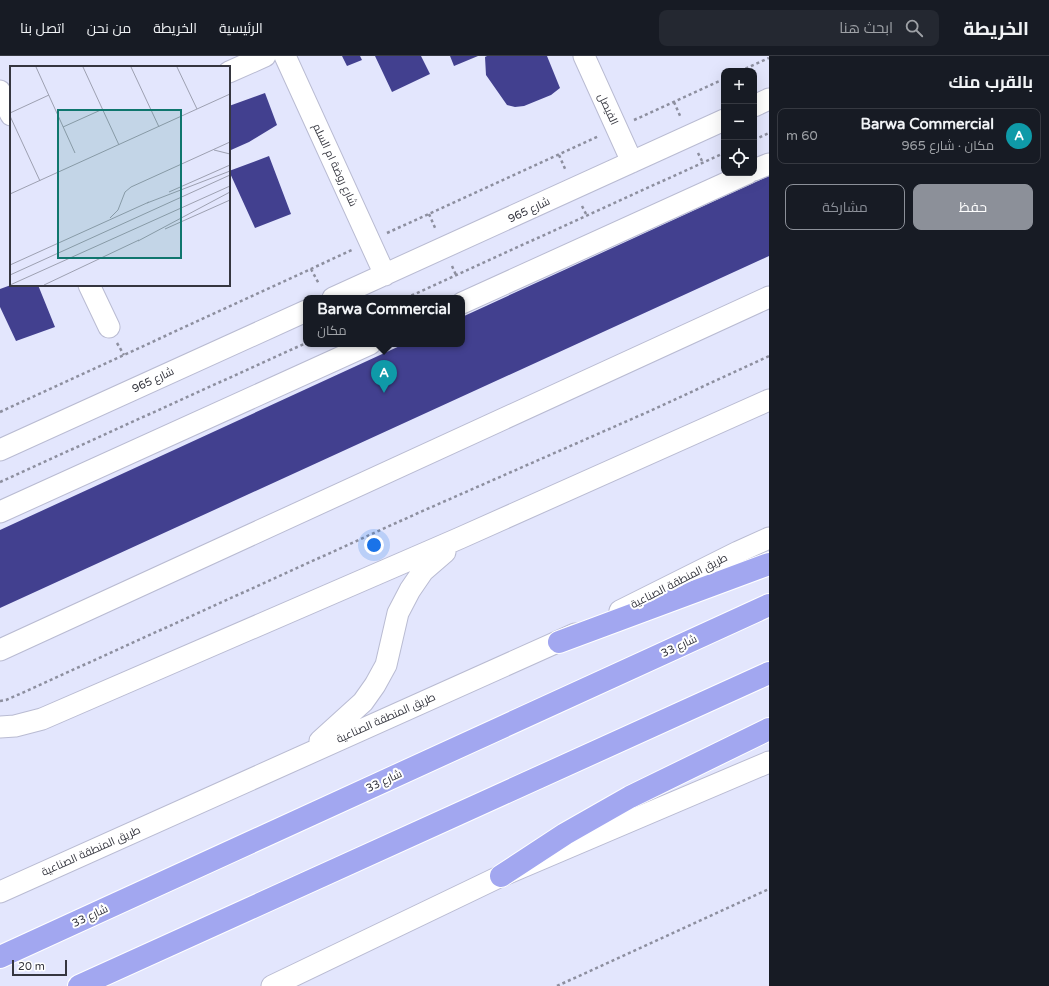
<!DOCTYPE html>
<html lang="ar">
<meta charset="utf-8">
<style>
:root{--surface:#171b24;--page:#242831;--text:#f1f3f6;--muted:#9ea1a6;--line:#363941;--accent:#8c9099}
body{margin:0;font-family:"Varela Round",Cairo,sans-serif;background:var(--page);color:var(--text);direction:rtl}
.controls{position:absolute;right:12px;top:12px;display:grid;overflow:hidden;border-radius:8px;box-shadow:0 4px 16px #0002}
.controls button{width:36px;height:36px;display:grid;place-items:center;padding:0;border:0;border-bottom:1px solid var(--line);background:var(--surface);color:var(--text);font:20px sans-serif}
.scale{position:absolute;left:12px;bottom:10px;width:55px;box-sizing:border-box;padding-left:4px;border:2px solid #35363f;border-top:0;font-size:11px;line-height:14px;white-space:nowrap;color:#35363f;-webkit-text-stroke:3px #fff;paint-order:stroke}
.you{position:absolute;left:374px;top:489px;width:14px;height:14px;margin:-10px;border:3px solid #fff;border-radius:50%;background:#1a73e8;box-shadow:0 0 0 6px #1a73e833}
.badge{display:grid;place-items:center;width:26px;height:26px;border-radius:50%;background:var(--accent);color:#fff;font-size:13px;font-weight:700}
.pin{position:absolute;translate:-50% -33px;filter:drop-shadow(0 1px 2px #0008)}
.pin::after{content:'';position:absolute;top:21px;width:14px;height:12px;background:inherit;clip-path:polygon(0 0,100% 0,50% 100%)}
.popup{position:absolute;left:303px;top:239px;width:162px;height:52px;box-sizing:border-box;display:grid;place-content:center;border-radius:8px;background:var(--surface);filter:drop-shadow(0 1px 3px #0005);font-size:13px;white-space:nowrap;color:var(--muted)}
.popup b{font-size:15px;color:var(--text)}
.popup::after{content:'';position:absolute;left:50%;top:100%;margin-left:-8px;border:8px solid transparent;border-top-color:var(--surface)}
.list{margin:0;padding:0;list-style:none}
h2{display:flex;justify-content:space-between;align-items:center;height:52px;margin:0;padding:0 16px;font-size:17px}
h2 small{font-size:13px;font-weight:400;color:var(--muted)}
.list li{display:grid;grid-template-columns:26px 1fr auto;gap:12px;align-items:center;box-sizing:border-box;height:56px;margin:0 8px 8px;padding:0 8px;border:1px solid var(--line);border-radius:8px}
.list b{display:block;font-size:15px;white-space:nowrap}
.list p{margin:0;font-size:13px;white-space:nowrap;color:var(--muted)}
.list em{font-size:13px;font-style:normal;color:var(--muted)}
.actions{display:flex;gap:8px;padding:12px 16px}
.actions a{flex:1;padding:9px 0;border:1px solid var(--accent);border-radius:8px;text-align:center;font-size:14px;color:var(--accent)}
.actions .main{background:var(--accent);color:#fff}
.icon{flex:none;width:22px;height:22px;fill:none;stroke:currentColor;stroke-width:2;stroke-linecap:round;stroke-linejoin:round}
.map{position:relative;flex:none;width:769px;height:930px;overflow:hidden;direction:ltr}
header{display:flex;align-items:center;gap:24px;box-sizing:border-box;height:56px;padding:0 20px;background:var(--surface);border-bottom:1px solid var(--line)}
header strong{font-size:19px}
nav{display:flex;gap:22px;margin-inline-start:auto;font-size:14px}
.search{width:280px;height:36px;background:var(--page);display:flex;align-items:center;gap:10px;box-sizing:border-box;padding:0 14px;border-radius:8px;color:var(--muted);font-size:15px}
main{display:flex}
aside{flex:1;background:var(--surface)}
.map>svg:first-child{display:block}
</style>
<header>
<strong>الخريطة</strong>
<div class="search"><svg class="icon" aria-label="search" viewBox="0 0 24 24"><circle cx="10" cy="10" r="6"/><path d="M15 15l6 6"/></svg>ابحث هنا</div>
<nav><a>الرئيسية</a><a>الخريطة</a><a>من نحن</a><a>اتصل بنا</a></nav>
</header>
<main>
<aside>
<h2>بالقرب منك<small></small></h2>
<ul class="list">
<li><span class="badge" style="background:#0f9aa8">A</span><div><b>Barwa Commercial</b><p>مكان · شارع 965</p></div><em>60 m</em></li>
</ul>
<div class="actions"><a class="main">حفظ</a><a>مشاركة</a></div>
</aside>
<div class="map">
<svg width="769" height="930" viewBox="0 0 769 930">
<rect width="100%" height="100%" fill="#e3e6fd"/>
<path fill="#42408f" d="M342,0h18l2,4 -15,6z
M375,0h46l9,18 -38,18z
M450,0h28l-24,10z
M487,0h60l13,32 -9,7 -27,11 -9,1 -8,-2 -21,-30 -1,-18z
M265,37l12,32 -28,17 -18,8 -2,-5v-39z
M269,100l22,58 -36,14 -26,-57z
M769,120v80l-769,352v-78l404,-186h58v-27z
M11,229h27l17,42 -39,14 -16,-34v-18z"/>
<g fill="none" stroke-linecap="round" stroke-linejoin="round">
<defs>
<path id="minor" d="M285,0l100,219
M584,0l48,106
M229,16l36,-16
M0,35l11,24
M754,50l15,-7
M754,114l15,-6
M89,229l20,42
M333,242l391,-178
M462,247l286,-130
M0,394l306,-139
M0,456l370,-168
M620,555l118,-59 31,-14
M0,594l769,-353
M0,671l15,-1 27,-7 418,-181 309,-138
M320,685l43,-39 12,-17 11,-20 12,-52 12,-23 13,-19 22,-19
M0,836l575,-258
M272,930l229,-110 268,-114"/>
<path id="highway" d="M559,586l210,-78
M501,820l64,-42 65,-37 139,-68
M0,901l769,-352
M79,930l690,-313"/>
</defs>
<use href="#minor" stroke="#b9bbd2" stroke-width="23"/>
<use href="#highway" stroke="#fff" stroke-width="24"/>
<path stroke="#8d8f9f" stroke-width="2.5" stroke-dasharray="3 3" stroke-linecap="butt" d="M740,15l29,-13
M674,46l7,16
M634,64l90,-41
M754,84l15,-7
M698,97l5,10
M559,99l7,16
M582,150l5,10
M429,158l7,16
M387,177l212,-97
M452,210l4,9
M311,213l8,15
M406,242l318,-145
M117,287l7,12
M0,356l352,-162
M0,426l306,-139
M0,645l6,-1 16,-7 396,-180 232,-102 119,-55
M557,930l212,-97"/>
<use href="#minor" stroke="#fff" stroke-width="21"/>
<use href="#highway" stroke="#a2a7f0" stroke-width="22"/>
</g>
<g text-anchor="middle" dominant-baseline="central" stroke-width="4" stroke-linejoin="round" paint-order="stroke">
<g font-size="11" fill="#35363f" stroke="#fff">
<text transform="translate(608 53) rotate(65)">الفيصل</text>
<text transform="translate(335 109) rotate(65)">شارع روضة ام السلم</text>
<text transform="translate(529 154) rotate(-25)">شارع 965</text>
<text transform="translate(153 324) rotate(-25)">شارع 965</text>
<text transform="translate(679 525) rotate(-27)">طريق المنطقة الصناعية</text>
<text transform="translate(679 590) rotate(-25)">شارع 33</text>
<text transform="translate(386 662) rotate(-24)">طريق المنطقة الصناعية</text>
<text transform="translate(384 725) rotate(-25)">شارع 33</text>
<text transform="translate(91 795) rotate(-24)">طريق المنطقة الصناعية</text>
<text transform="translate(90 860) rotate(-25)">شارع 33</text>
</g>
</g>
<g transform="translate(10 10)">
<rect width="220" height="220" fill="#e3e6fd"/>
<path fill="none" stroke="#9da0b1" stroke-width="1" d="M26,1l39,86M73,1l36,78M121,1l28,60M167,1l20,42M0,47l39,-18M0,50l30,65M53,61l40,-18M204,84l16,4M159,126l61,-27M0,128l220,-100M137,137l83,-32M100,152l8,-8 7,-18 6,-5 99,-45M155,163l65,-29M128,175l92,-49M0,199l139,-63M0,209l220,-100M0,219l220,-99M34,219l95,-45"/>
<path fill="#0f766e" fill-opacity="0.15" stroke="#0f766e" stroke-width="2" d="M48,44h123v148h-123z"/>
<rect width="220" height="220" fill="none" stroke="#35363f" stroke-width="2"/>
</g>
</svg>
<div class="controls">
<button>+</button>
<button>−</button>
<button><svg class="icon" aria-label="locate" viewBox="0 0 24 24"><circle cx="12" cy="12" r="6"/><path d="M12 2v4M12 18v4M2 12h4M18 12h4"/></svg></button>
</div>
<div class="scale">20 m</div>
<div class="you"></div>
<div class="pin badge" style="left:384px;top:337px;background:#0f9aa8">A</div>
<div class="popup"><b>Barwa Commercial</b>مكان</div>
</div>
</main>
